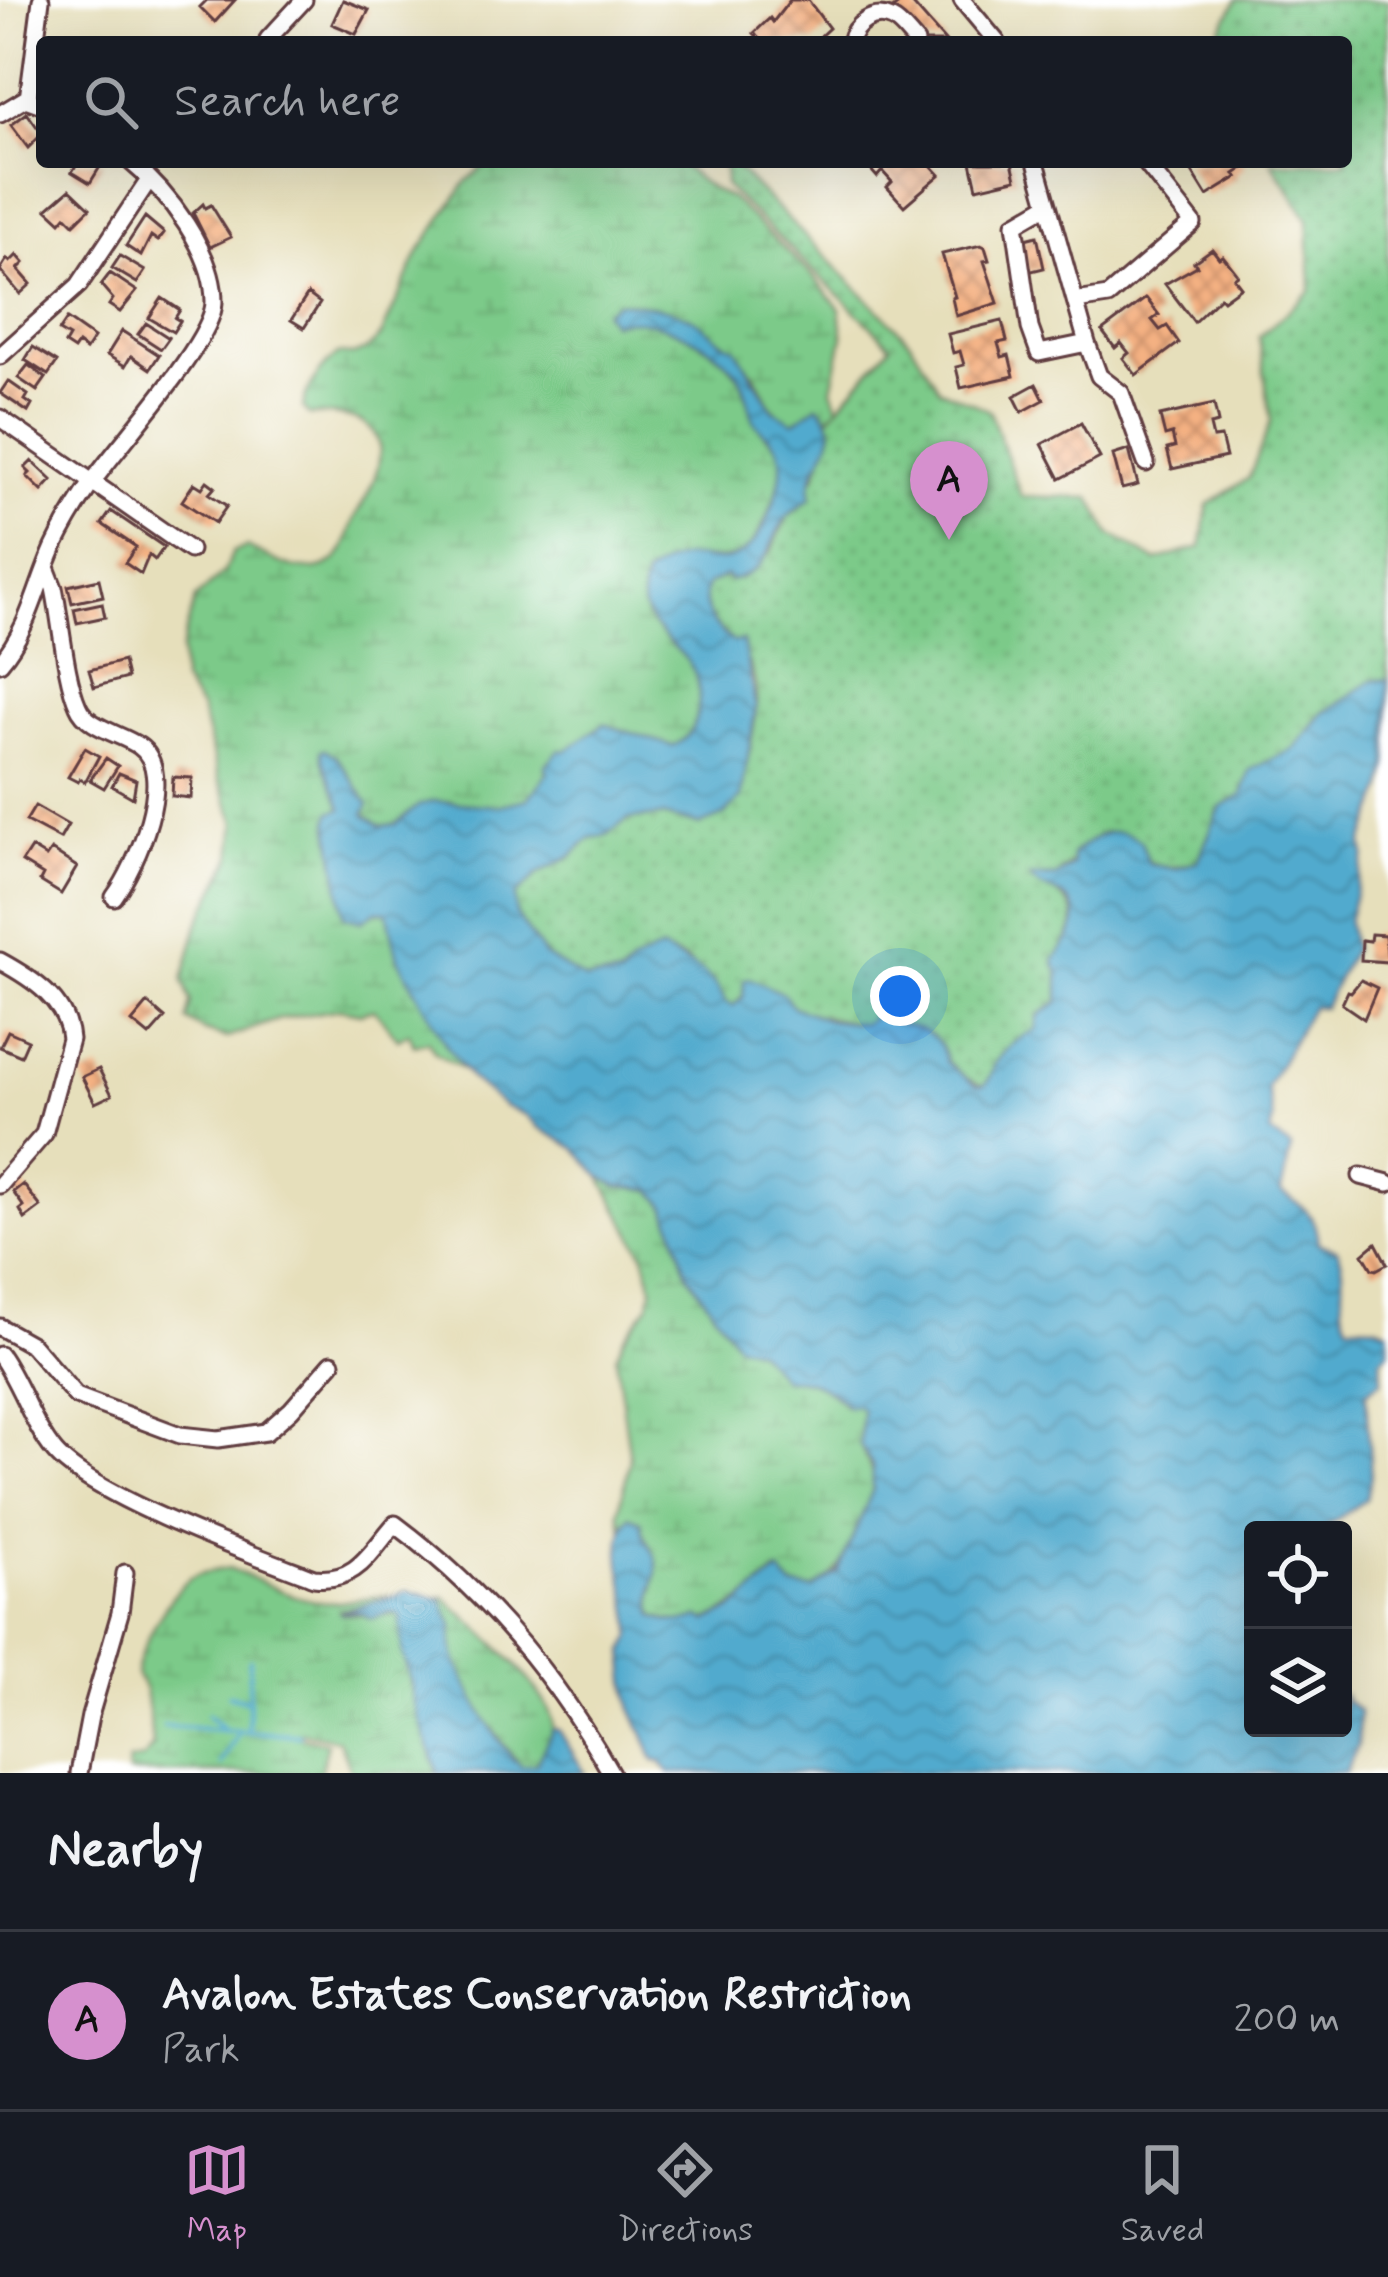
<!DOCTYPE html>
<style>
:root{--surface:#171b24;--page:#20242c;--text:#f1f3f6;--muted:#9ea1a6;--line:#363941;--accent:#d690ce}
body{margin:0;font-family:Mynerve,sans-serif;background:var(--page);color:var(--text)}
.controls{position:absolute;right:36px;bottom:36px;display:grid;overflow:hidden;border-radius:12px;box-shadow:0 12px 48px #0002}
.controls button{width:108px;height:108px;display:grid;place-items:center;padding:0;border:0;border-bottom:3px solid var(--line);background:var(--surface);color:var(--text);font:60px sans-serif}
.you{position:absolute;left:900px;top:996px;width:42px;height:42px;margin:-30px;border:9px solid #fff;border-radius:50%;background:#1a73e8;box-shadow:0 0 0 18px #1a73e833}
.badge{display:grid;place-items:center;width:78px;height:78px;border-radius:50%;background:var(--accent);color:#111;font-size:39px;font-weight:700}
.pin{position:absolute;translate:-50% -99px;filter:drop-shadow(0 3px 6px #0008)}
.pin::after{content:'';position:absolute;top:63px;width:42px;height:36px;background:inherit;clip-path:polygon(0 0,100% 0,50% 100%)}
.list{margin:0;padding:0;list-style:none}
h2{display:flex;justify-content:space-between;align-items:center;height:156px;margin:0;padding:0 48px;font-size:51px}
h2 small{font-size:39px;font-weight:400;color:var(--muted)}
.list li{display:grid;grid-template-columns:78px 1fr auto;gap:36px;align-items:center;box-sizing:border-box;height:180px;padding:0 48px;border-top:3px solid var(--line)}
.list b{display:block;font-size:45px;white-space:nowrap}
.list p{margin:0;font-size:39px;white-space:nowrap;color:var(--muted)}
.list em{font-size:39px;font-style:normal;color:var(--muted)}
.icon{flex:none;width:66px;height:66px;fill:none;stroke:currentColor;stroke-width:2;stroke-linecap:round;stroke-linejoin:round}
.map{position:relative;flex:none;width:1388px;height:1773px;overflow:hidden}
.search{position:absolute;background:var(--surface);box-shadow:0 12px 48px #0002;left:36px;right:36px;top:36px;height:132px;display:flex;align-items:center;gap:30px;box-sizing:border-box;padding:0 42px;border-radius:12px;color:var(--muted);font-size:45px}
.sheet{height:336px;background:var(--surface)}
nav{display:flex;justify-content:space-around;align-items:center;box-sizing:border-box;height:168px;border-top:3px solid var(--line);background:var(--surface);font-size:33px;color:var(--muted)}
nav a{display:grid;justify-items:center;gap:6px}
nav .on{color:var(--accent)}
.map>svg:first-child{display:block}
</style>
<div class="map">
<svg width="1388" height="1773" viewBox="0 0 1388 1773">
<defs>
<pattern id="wetland-marsh" width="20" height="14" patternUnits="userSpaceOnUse" patternTransform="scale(3)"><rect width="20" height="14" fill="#7cca89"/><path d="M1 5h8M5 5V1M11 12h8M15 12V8" fill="none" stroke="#6dad76"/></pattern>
<pattern id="park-dots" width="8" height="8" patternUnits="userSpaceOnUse" patternTransform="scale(3)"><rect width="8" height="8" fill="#7cca89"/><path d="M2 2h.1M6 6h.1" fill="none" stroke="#6dad76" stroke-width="1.8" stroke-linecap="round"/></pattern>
<pattern id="water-waves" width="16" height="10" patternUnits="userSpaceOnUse" patternTransform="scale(3)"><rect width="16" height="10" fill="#51aace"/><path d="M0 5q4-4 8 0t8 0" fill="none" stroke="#458aa7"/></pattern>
<pattern id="building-cross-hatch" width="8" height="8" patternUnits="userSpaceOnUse" patternTransform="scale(3)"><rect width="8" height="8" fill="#f4b182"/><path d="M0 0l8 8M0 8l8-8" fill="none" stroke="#c88f6b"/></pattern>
</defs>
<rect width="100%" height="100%" fill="#fff"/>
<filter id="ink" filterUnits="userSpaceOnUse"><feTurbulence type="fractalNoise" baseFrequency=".00833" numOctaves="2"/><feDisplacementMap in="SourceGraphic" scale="24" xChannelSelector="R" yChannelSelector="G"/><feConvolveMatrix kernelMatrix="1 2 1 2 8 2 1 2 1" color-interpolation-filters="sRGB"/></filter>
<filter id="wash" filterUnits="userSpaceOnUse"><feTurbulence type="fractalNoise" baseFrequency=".004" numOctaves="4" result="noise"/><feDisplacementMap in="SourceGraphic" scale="48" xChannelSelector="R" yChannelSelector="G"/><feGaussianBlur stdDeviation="2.7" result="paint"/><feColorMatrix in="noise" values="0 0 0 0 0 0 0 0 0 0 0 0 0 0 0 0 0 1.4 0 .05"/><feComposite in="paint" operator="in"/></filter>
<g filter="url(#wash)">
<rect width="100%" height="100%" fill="#e6dfbb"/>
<path fill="url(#wetland-marsh)" stroke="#63745a" stroke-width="3" d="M489,162h188l34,27 21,10 80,76 28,34 3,28 -11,52 10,28 -142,408 30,-245 98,-156 -10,-19 -24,17c-26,-7 -26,-29 -40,-48 -35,-43 -82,-71 -137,-72l7,17c37,-1 101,29 117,63 7,14 9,32 17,44 7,11 18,15 23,28 7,21 -17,78 -33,94 -19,18 -40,8 -61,11 -16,1 -29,8 -42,17 -17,50 36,65 49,96 10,25 5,65 -22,74l-69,-22 -38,28 -37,47 -30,7 -38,-1 -10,-4 -27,3 -27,20 -16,2 -16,-12 -28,-58 -7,13 13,41 2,105 43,-4 24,72 53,87 -29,-17 -7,-12 -14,4 -5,-12 -11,6 -24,-30 -14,4 -20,-4 -60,10 -53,19 -23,-7 -17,-11 4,-18 -8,-22 15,-56 34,-67 4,-35 -16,-39 -19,-73 -19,-28 -1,-33 14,-50 29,-27 9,-20 14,-5c23,11 52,30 79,19 23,-9 21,-36 32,-54 36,-61 32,-101 -49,-97l-6,-6c1,-19 20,-43 35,-55l15,1 13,-5 15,-14 38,-84 48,-71z
M600,1176l18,10 34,3 15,19 21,67 49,69 20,5 26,30c26,-2 45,8 63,27l11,-1 5,5c0,11 -4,27 -1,37 6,16 15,26 11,44 -6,29 -36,107 -73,98 -9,-2 -16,-11 -23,-17 -21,18 -41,39 -66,47 -10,4 -20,0 -30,4l-26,-7c-13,-44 15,-54 -24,-100l-8,11 -3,-16 11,-53 -14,-101 8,-19 25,-33 4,-18 -9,-32z
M229,1568c34,14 72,37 110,34 16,-1 31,-6 47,-7l-8,7 -39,8 3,4 58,1 13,85 25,73h-87l-12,-33 -38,-8v5l26,6 -7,30h-192v-11l15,-3 10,-13 -8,-56 -9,-16c4,-26 34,-84 56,-97 10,-6 26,-6 37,-9z
M444,1597c26,23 113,97 109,132 -1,12 -11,26 -17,35l-14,2c-23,-22 -83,-109 -69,-141l-12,-25 -8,-2z"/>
<path fill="url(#park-dots)" stroke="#63745a" stroke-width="3" d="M1237,0h151v679l-16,2 -50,32 -28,36 -44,21 -8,25 -22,13 -22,53c-59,20 -50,-16 -94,-29l-48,45h-26c46,26 59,36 24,83l5,14v27l-21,15 -2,14c-35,20 -28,35 -53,56 -27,-9 -45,-34 -62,-57l-28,-7 -15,-10 -14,12c-41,-5 -80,-19 -121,-28l-10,10 -7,-3 -39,-43 -26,-10 -29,14 -11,12 -35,4 -41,-23 -29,-43 -1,-18 23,-22 32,-17 20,-19 17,-3 21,-16 34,-3 38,9 41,-27c3,-41 27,-94 8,-134 -13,-29 -55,-42 -43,-79l21,-9 12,3 32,-27 16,-35 24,-19v-16l6,-8 10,-54 64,-75 -166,-159 -1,-24h13l1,7 172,172 29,47 51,23 31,85 70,2 18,35 47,28 45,-14 7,-42 41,-27 22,-57 -12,-84 52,-47 -3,-70 -36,-58h74v-120h-132z"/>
<path fill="url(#water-waves)" stroke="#4e647c" stroke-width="3" d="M617,302c23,1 56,6 77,18 15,8 25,23 41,27l38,63 21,12 24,-17c37,37 -14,54 -7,93 -7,5 -18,12 -24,19 -23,30 -13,52 -57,64l-4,-5 -19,9c-9,24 8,43 26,57l10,-1 13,67 -15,90 -18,18 -23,9 -38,-9 -34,3 -21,16 -17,3 -20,19 -32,17 -23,22 1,18 29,42 41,24 35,-4 11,-12 29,-15c28,16 52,22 65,54l7,3 10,-9 1,-17 6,-2 35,17 8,12 36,13 35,4 14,-12 11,3 4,7c26,6 49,10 53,40l29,23 8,1c11,-9 7,-16 14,-25 11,-13 22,-25 39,-31l2,-14 21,-15v-27l-5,-14c13,-17 35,-45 10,-63 -13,-9 -25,-6 -35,-20h27l17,-12 -1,-10c22,-19 43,-34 69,-13l8,22 26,5 23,-8 22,-53 22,-13 8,-25 44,-21 28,-35 50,-33 16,-2v83l-4,26 -21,55 2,13 -17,65 5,28 -30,59 -11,-2 -45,81 6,33 -3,13 21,15 -10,44c24,15 35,23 37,51l20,7c13,34 -3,46 10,74l28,1 12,5v21l-7,8 1,21 -16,12 5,84 -5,23 -45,31h-68v198h90v-35l2,7 14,11 -1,34 -13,28h-676l-9,-11 -6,-1c-7,-19 -14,-36 -22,-53 -3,-5 -8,-50 -7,-56 1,-6 7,-12 7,-18 1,-36 -26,-84 -2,-118l12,6c-1,17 9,22 14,36 5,16 -9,36 -2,58 16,7 31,9 46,1l7,4 24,-10 48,-40 14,16 20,2 25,-17 35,-83 -1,-24 -12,-20 2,-35 -5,-5 -10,1c-19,-19 -38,-29 -64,-27l-26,-30 -20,-5 -49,-69 -21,-67 -15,-18 -34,-4 -18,-10 -24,-27 -38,-22 -12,-12 -22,-9 -33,-27 -25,-34 -48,-86 -11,-48h-11l-14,10 -18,-5 -15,-96 2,-8 11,-3c-6,-20 -20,-41 -21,-59l4,-1 11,7 33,48 -5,10 17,12 15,-2 23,-19 15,-4 63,5 31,-7 20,-27 -3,-6 14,-16 6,1 39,-27 68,22c27,-9 32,-49 22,-74 -13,-31 -66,-47 -49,-96 12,-8 27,-18 41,-19 22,-1 39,11 61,-8 20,-17 43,-77 31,-101 -6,-12 -19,-16 -24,-28 -5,-11 -7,-29 -14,-42 -19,-33 -93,-68 -128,-55l-8,-11z
M408,1591l33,8 13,27c-13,27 39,108 57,130l11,10 14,-2 17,-35 6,1 26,43h-147l-25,-73 -1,-17 -10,-29 -2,-39 -10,-3 -18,7 -13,-7 -20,1z"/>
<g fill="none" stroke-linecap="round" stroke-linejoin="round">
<path stroke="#51aace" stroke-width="4.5" d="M229,1695l17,5
M208,1715l18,16
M164,1726l136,9
M248,1732l2,-72
M221,1764l18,-32"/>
</g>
<g id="blocks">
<path fill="url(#building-cross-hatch)" d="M207,0h28l-20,22 -15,-15z
M343,0l26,10 -13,24 -24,-10z
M790,0h18l21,28 -15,14h-52l-8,-9 16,-15 3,4z
M903,0h6l37,42h-22l-30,-34z
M27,113l15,21 -14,14 -17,-23z
M78,162h25l-13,21 -18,-11z
M864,162h64l12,13 -36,31 -17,-19 5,-5 -10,-11 -5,6z
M971,162h41l4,17 -39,9z
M1186,162h55l4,5 -10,7 3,3 -31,19z
M70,189l20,19 -16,16 -8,-8 -5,6 -14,-13z
M203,204l2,4 6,-3 20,32 -21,10 -17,-34z
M145,217l19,16 -6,8 -7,-5 -10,20 -15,-10z
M1037,236l7,32 -16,4 -7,-32z
M981,245l4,2 4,13 -5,1 14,42 -42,13 -4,-18 3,-1 -13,-43z
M1212,249l7,9 4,-2 15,19 -4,3 7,9 -18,13 -3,-3 -26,25 -29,-38 32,-18 -3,-4z
M17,255l7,8 -6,6 13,15 -11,10 -20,-24 7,-11 3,3z
M120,256l25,15 -8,12 -25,-15z
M110,273l27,18 -17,21 -11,-7 4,-6 -12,-14z
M308,294l12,9 -16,25 -13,-8z
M162,298l18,12 -5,8 5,3 -7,11 -24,-14z
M1146,298l13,17 -7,5 8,10 7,-4 12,17 -43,32 -13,-17 6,-5 -8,-10 -6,5 -13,-17z
M67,319l27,19 -8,12 -8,-6 -4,6 -9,-6 4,-7 -10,-6z
M1002,321l5,20 -9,2 4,14 7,-2 5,21 -53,12 -5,-21 8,-2 -4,-14 -7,2 -5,-19z
M146,323l23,15 -8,11 -23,-15z
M122,331l37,24 -9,14 -19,-13 -6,10 -18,-11z
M33,347l24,15 -9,13 -23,-15z
M28,365l18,13 -9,13 -19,-13z
M8,381l20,14 -3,5 7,5 -4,7 -28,-19z
M1036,384l8,16 -22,12 -8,-16z
M1214,404l4,19 -8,2 3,13 8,-1 5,20 -54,12 -5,-20 8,-2 -3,-13 -7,2 -5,-20z
M1081,423l19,35 -40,21 -18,-35z
M1129,450l9,35 -16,4 -9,-34z
M32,461l20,19 -10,11 -15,-15 3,-3 -5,-5z
M207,481l8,6 -6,7 18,12 -12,17 -33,-22 12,-18 8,5z
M111,511l53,36 -9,13 -6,-5 -8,19 -16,-11 11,-16 -34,-23z
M99,579l4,17 -31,7 -4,-17z
M102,603l3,14 -28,6 -3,-14z
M123,661l4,17 -33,9 -5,-17z
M85,748l14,8 -14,26 -5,-3 -2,3 -10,-5z
M106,758l12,8 -14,22 -14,-8z
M119,773l17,7 -3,18 -21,-12z
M173,777l19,1 -1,20 -19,-2z
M35,806l33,19 -8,14 -34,-18z
M31,848l15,9 5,-7 26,17 -16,27 -21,-13 3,-6 -21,-13z
M1371,934l14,1 3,27 -27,-2 1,-20 8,1z
M1361,980l16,8 -13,31 -22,-15 6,-13 3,1z
M148,1003l17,15 -16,18 -17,-14z
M8,1031l20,9 -7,16 -21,-9z
M99,1069l13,26 -17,8 -13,-26z
M23,1184l18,23 -16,12 -5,-9 4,-3 -11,-15z
M1376,1243l11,21 -11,6 -4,-1 -9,-15z"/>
</g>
</g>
<g filter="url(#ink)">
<use href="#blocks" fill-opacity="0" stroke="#613c41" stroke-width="3"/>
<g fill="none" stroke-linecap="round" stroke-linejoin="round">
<defs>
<path id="minor" d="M962,0l35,42
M268,39l36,-39
M850,42c4,-17 23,-32 42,-23 9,4 17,16 24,23
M28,99l13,-99
M0,114l25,-15 17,6
M1036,162l51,181 12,33 22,17 25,70
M1046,206l-31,18 15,104 9,25 48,-10
M1076,301l32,-5 85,-73 -48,-61
M0,356l79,-71 70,-105
M0,418l190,132
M47,570l7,18c7,33 11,89 24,118 9,22 42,27 61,40 39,26 -3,121 -25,151
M0,663c29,-34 36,-76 54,-116 10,-21 24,-44 37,-63 25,-37 123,-143 123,-182 0,-50 -46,-110 -83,-140
M0,961c31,17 67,39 70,78l-26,95 -44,51
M1361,1176l27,7
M0,1327l32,18 44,51 104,39 38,4 48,-7 25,-22 41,-47
M0,1355c21,30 33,71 55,97 38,45 199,103 259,126 43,5 56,-26 81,-54 91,68 160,150 216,249
M79,1773l11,-57 30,-103 5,-40"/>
</defs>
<use href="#minor" stroke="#613c41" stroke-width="21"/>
<use href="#minor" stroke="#fff" stroke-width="15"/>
</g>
</g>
</svg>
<div class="controls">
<button><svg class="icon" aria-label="locate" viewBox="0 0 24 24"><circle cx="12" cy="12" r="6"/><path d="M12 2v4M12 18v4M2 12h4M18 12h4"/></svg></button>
<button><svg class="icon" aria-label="layers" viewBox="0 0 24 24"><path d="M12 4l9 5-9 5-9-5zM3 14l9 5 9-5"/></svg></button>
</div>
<div class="you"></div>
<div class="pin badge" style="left:949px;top:540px">A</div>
<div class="search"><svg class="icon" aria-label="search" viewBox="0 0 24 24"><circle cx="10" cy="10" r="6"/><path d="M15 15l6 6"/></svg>Search here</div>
</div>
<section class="sheet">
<h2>Nearby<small></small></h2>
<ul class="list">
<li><span class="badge">A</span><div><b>Avalon Estates Conservation Restriction</b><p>Park</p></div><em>200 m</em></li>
</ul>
</section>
<nav>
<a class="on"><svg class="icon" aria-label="map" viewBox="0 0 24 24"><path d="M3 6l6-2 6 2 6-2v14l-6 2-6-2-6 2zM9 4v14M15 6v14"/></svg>Map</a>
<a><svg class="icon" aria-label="directions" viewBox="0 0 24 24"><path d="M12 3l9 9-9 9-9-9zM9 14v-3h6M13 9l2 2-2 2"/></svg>Directions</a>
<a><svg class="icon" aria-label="saved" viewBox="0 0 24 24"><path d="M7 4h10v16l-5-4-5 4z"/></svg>Saved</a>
</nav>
